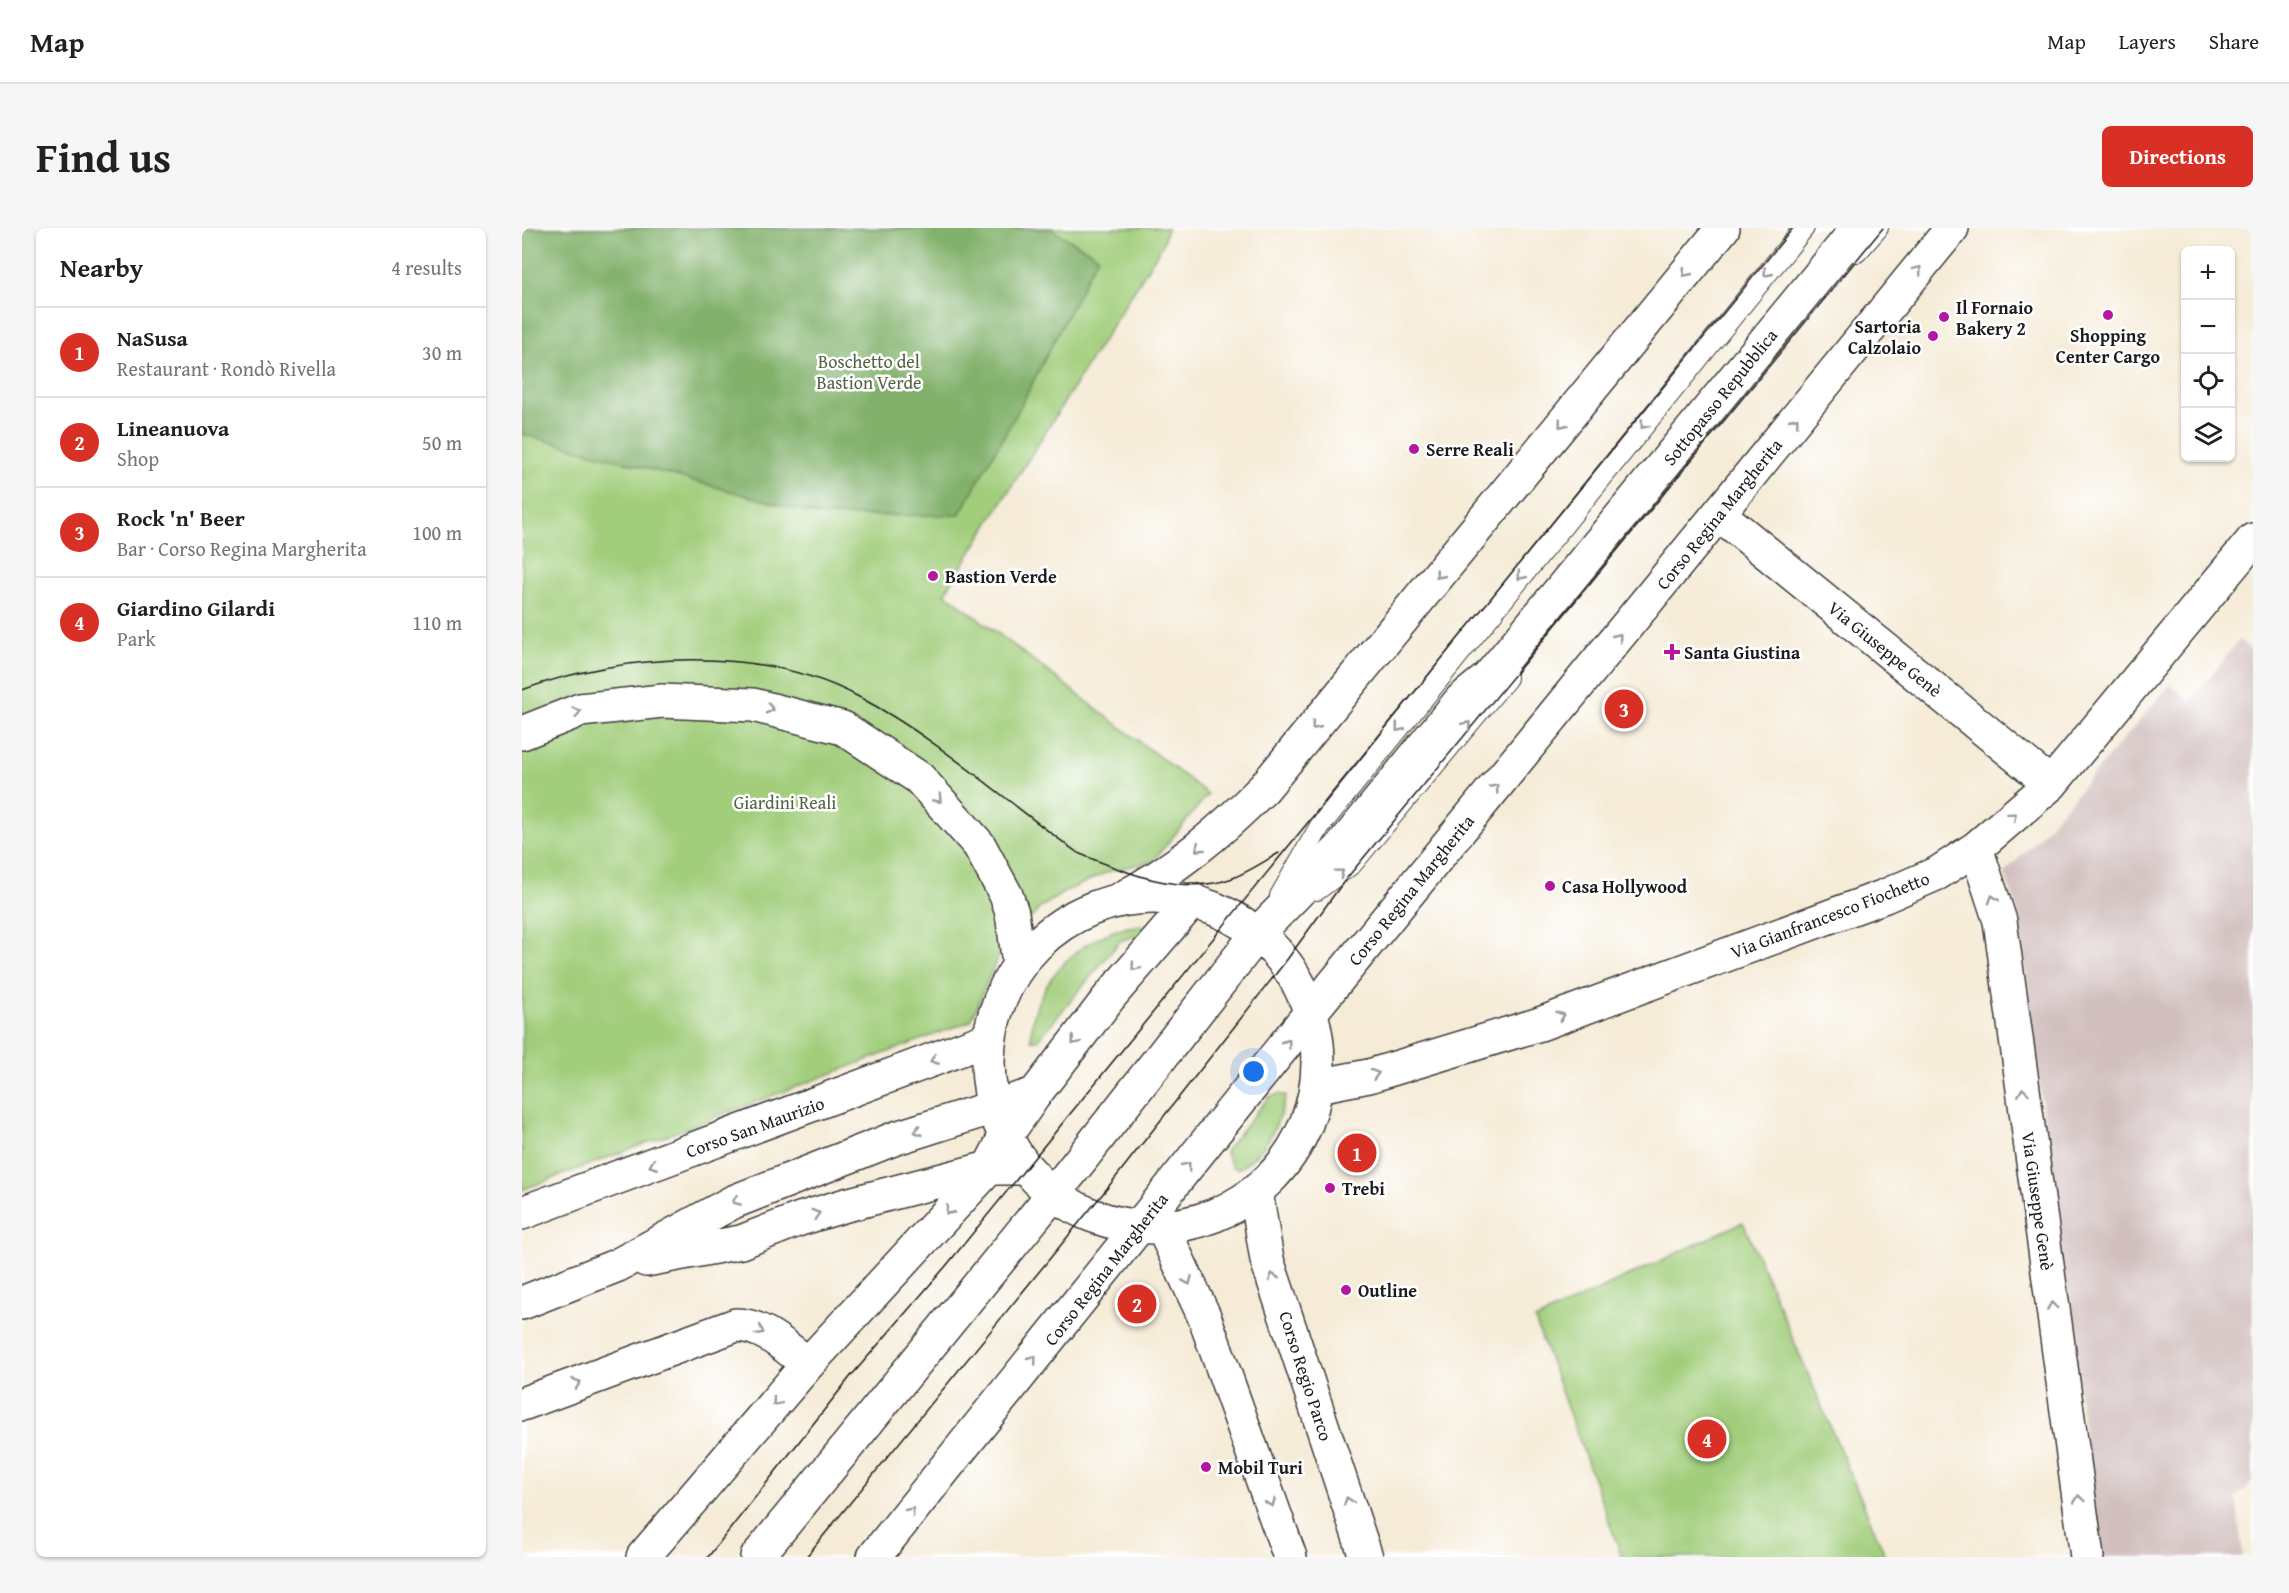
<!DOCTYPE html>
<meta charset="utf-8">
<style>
:root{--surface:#fff;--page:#f6f6f6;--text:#202124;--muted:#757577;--line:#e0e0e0;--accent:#d93025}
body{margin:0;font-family:"Gentium Book Plus",serif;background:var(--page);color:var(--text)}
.controls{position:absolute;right:18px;top:18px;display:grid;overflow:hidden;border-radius:9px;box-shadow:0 2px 4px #0004}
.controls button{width:54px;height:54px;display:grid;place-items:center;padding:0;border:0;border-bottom:2px solid var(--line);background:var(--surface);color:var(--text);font:30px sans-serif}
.you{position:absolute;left:732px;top:844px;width:21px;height:21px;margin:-15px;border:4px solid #fff;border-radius:50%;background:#1a73e8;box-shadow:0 0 0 9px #1a73e833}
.badge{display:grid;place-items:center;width:39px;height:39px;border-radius:50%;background:var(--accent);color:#fff;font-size:20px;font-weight:700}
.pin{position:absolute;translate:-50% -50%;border:3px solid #fff;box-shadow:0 2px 6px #0006}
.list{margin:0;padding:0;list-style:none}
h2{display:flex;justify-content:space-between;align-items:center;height:78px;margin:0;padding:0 24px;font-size:26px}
h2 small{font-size:20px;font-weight:400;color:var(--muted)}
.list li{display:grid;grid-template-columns:39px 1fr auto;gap:18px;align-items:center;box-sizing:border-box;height:90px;padding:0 24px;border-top:2px solid var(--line)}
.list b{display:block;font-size:22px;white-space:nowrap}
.list p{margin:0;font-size:20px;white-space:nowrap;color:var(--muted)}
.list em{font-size:20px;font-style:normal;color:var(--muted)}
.icon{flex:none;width:33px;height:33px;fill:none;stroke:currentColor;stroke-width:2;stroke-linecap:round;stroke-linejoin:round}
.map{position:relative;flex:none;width:1731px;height:1329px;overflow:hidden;border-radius:9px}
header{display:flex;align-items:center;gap:36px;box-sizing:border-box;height:84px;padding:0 30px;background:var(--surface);border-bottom:2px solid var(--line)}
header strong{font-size:28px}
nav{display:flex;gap:33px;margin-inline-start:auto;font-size:21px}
.intro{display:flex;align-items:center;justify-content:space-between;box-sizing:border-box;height:144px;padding:0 36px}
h1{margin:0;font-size:42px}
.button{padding:15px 27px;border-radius:9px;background:var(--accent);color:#fff;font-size:21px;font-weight:700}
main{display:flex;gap:36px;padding:0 36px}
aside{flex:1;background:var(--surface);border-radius:9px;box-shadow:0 2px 4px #0004}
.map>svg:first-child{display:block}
</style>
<header>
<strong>Map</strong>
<nav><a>Map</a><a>Layers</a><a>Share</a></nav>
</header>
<div class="intro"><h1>Find us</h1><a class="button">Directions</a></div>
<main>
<aside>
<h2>Nearby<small>4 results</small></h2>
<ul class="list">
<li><span class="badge">1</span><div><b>NaSusa</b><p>Restaurant · Rondò Rivella</p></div><em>30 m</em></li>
<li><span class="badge">2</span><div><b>Lineanuova</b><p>Shop</p></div><em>50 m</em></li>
<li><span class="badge">3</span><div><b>Rock 'n' Beer</b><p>Bar · Corso Regina Margherita</p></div><em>100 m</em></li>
<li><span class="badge">4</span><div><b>Giardino Gilardi</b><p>Park</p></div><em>110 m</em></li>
</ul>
</aside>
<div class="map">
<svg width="1731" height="1329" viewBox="0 0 1731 1329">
<rect width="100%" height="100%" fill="#fff"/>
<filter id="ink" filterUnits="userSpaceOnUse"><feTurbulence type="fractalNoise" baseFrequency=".0167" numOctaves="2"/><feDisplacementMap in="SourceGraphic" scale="12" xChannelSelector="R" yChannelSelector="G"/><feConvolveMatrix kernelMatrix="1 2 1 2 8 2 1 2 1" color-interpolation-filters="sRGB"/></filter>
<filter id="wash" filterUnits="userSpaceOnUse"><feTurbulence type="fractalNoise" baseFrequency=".008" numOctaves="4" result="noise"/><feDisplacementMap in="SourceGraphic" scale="24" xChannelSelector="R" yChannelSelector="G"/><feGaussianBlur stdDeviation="1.35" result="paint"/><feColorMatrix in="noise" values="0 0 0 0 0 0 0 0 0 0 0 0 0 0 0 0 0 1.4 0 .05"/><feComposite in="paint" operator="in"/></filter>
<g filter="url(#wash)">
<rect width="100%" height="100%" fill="#f5ebd7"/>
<path fill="#d1bfbe" d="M1717,412l14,11v829l-17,18 7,59h-143l-83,-649 -13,-35 32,-32 134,-156 20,17z"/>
<path fill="#a2ce7b" stroke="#5f754c" stroke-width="1.5" d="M0,0h645l-4,16 -218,349 263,201 -55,67 -43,10 -44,20 -25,16 -41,45 -29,69 -449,169z
M627,697l2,2 -4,5 -27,9 -82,99h-7c-1,-61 59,-115 118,-115z
M757,866l7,2c-8,30 -20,57 -48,73l-6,-2 -7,-16 44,-54z
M1221,994l143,335h-264l-87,-237z"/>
<path fill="#81b16b" stroke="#4e6644" stroke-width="1.5" d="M0,0l529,1 47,27 -82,159 -57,100 -138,1 -299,-82z"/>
</g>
<g filter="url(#ink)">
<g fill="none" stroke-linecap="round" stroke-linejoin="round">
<defs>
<path id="service" d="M1335,24l21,-24
M795,662l35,-26 155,-186
M758,668l40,-70 484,-598"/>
<path id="minor" d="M1197,286l332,270
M0,505l58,-23 82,-9 91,4 90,23 76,50 60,67 27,50 6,18 7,51
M1454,620l24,73 87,636
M795,858l52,-10 171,-52 345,-128 53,-23 38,-25 75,-64 202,-244
M0,985l466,-174
M0,1176l214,-79c28,0 50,23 72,39
M121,1329l165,-193 181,-196 16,-31 30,-43
M352,1329l437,-545"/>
<path id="tertiary" d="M597,672c57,-31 99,-66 145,-112l459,-560
M789,784l641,-784"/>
<path id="secondary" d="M734,964l11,68 99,297
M641,1000l41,88 86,241
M124,1032l95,-18 59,-23 46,-14 143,-37h36
M0,1075l96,-38 115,-63 163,-64 139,-44 76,-99 82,-95"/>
<path id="primary" d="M466 834a165 165 0 1 1 330 0a165 165 0 1 1-330 0Z
M235,1329l314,-385 188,-240 81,-83 121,-149 27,-22 370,-450"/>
</defs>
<use href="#service" stroke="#3d3b38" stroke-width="22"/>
<use href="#minor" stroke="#3d3b38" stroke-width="36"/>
<use href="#tertiary" stroke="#3d3b38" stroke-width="36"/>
<use href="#secondary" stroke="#3d3b38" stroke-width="36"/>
<use href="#primary" stroke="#3d3b38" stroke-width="36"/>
<use href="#service" stroke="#fff" stroke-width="20"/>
<use href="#minor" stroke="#fff" stroke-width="33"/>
<use href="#tertiary" stroke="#fff" stroke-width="33"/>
<use href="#secondary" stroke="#fff" stroke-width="33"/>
<use href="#primary" stroke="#fff" stroke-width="33"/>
<path stroke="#1c1c1c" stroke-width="1.5" d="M0,462c102,-37 238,-46 337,7 80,42 146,104 219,156 46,19 103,43 152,26 17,-6 33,-17 49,-26
M186,1329l143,-181 95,-110 847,-1038
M284,1329l299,-366 181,-230 56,-77 541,-656"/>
</g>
<defs><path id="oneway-chevron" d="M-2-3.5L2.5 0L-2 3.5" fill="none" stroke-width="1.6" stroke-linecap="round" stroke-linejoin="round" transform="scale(1.5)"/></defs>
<g stroke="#999">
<use href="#oneway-chevron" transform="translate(1396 42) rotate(-51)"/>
<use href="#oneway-chevron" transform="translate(1164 45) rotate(129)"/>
<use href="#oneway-chevron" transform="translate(1245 45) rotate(129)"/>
<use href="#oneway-chevron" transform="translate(1273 193) rotate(-51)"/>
<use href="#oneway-chevron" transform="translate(1040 196) rotate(129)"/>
<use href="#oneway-chevron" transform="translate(1122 197) rotate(129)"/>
<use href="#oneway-chevron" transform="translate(917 347) rotate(129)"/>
<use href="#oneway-chevron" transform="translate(999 348) rotate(129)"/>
<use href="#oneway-chevron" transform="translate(1096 409) rotate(-51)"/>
<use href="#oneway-chevron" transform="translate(248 481) rotate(14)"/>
<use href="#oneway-chevron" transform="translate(55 484) rotate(-17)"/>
<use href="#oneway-chevron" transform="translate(945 497) rotate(-50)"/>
<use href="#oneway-chevron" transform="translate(793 498) rotate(129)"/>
<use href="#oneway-chevron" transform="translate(877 500) rotate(129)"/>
<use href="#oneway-chevron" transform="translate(973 560) rotate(-51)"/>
<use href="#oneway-chevron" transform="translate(416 571) rotate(48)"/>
<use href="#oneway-chevron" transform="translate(1491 588) rotate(-40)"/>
<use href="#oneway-chevron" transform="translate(677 620) rotate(139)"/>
<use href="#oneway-chevron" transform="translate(818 645) rotate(-37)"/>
<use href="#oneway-chevron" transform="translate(1471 671) rotate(-108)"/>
<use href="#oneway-chevron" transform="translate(613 739) rotate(130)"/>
<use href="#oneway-chevron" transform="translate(1039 788) rotate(-20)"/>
<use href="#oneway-chevron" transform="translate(553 813) rotate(128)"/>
<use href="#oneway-chevron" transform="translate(765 815) rotate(-53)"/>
<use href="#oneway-chevron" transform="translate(412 832) rotate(158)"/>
<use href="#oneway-chevron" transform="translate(853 846) rotate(-16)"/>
<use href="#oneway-chevron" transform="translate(1501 864) rotate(-98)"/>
<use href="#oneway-chevron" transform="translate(396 903) rotate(163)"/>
<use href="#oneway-chevron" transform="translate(131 937) rotate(160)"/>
<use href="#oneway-chevron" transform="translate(665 938) rotate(-51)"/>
<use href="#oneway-chevron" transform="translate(214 973) rotate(157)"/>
<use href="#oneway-chevron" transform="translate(427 983) rotate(132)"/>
<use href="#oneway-chevron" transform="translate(294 986) rotate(-17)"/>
<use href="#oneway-chevron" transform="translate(751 1049) rotate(-108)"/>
<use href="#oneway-chevron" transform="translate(666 1053) rotate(66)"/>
<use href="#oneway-chevron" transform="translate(1530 1078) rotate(-98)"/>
<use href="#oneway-chevron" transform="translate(238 1103) rotate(29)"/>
<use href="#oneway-chevron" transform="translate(511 1131) rotate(-51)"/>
<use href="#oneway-chevron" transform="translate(55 1155) rotate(-20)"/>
<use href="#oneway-chevron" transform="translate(254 1174) rotate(131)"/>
<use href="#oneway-chevron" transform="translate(1557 1271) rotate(-98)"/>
<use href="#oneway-chevron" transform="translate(826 1273) rotate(-108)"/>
<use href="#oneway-chevron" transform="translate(749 1275) rotate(70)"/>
<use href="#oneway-chevron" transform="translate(389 1283) rotate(-51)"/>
</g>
</g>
<g fill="#b5179e" stroke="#fff" stroke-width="2">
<circle cx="1586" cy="87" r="6"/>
<circle cx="1422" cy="89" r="6"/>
<circle cx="1411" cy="108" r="6"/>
<circle cx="892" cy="221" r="6"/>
<circle cx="411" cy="348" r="6"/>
<path d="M1147 415h6v6h6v6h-6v6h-6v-6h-6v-6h6z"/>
<circle cx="1028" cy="658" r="6"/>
<circle cx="808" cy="960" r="6"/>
<circle cx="824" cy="1062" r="6"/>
<circle cx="684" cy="1239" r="6"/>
</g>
<g text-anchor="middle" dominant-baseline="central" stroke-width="5" stroke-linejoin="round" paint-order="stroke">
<g font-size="18" font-weight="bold" fill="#1c1c1c" stroke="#fff" text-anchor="start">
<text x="1434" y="79">Il Fornaio<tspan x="1434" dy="21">Bakery 2</tspan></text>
<text x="1399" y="98" text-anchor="end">Sartoria<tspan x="1399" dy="21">Calzolaio</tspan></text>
<text x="1586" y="107" text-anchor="middle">Shopping<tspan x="1586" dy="21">Center Cargo</tspan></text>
<text x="904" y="221">Serre Reali</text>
<text x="423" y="348">Bastion Verde</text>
<text x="1162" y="424">Santa Giustina</text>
<text x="1040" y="658">Casa Hollywood</text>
<text x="820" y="960">Trebi</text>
<text x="836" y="1062">Outline</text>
<text x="696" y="1239">Mobil Turi</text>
</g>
<g font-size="18" fill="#526342" stroke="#fff">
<text x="347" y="133">Boschetto del<tspan x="347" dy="21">Bastion Verde</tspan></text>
<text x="263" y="574">Giardini Reali</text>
</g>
<g font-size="18" fill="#1c1c1c" stroke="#fff">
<text transform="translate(1198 169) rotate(-51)">Sottopasso Repubblica</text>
<text transform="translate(1197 286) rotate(-51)">Corso Regina Margherita</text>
<text transform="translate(1363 421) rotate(39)">Via Giuseppe Genè</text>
<text transform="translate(889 662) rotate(-51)">Corso Regina Margherita</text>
<text transform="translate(1308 687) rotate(-21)">Via Gianfrancesco Fiochetto</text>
<text transform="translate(233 899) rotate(-20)">Corso San Maurizio</text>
<text transform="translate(1516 973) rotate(82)">Via Giuseppe Genè</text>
<text transform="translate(584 1041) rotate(-52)">Corso Regina Margherita</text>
<text transform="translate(784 1148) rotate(72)">Corso Regio Parco</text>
</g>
</g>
</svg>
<div class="controls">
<button>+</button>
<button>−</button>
<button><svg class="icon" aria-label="locate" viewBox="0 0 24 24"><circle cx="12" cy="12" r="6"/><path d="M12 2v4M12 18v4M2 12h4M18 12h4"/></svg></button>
<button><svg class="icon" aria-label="layers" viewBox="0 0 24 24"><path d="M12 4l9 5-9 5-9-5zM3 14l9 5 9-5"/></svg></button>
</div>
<div class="you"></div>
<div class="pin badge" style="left:835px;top:925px">1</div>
<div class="pin badge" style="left:615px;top:1076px">2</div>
<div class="pin badge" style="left:1102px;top:481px">3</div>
<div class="pin badge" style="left:1185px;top:1211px">4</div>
</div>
</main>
